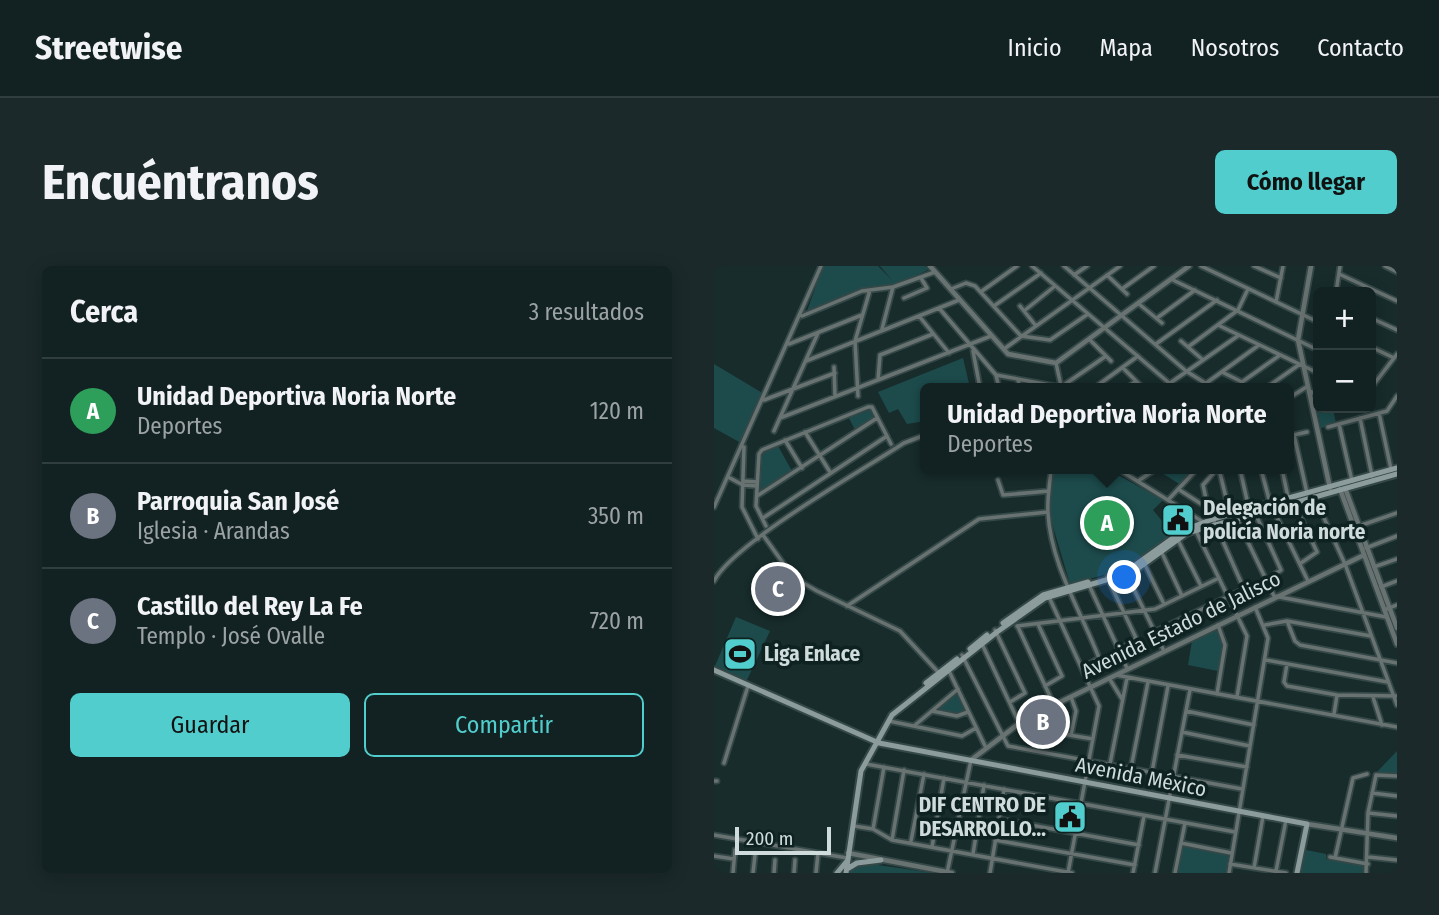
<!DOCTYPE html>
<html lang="es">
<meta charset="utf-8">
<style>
:root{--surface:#122121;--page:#1b292a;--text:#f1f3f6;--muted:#9ca3a5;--line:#313e3f;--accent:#52cdcd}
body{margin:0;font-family:"Fira Sans Condensed",sans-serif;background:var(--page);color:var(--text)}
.controls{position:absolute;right:21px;top:21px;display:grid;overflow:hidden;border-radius:10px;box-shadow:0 4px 18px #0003}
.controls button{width:63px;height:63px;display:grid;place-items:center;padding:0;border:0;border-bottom:2px solid var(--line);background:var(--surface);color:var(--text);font:35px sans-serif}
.scale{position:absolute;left:21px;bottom:18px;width:96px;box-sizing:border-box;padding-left:7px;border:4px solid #d0dcdc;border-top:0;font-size:19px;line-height:24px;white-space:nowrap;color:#d0dcdc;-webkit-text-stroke:5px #0f2222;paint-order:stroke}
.you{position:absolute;left:411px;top:312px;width:24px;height:24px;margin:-18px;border:5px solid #fff;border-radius:50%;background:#1a73e8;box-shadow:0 0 0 10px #1a73e833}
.badge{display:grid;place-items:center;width:46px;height:46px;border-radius:50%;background:var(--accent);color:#fff;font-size:23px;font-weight:700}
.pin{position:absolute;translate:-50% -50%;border:4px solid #fff;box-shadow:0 2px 7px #0006}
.popup{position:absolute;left:206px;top:117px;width:374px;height:91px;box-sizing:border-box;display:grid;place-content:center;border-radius:10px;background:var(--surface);filter:drop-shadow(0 2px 5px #0005);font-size:23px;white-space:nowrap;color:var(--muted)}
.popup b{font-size:26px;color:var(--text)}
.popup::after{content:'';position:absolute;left:50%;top:100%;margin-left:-14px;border:14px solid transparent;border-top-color:var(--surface)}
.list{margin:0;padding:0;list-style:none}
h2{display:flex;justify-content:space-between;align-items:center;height:91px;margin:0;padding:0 28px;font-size:30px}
h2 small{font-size:23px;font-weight:400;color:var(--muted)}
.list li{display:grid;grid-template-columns:46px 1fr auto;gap:21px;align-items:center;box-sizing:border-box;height:105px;padding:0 28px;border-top:2px solid var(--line)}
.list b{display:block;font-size:26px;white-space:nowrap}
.list p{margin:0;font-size:23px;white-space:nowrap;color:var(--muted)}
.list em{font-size:23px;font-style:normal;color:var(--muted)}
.actions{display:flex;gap:14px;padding:21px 28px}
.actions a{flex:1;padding:16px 0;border:2px solid var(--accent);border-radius:10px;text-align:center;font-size:24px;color:var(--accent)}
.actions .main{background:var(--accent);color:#111}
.map{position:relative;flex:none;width:683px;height:607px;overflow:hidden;border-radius:10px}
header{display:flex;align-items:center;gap:42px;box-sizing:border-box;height:98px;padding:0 35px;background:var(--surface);border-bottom:2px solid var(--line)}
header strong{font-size:33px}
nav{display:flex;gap:38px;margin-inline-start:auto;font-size:24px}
.intro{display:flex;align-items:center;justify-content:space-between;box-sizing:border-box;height:168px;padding:0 42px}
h1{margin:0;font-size:49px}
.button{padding:18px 32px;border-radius:10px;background:var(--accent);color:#111;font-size:24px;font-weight:700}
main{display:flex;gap:42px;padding:0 42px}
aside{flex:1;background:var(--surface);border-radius:10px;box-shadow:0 4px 18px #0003}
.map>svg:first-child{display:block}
</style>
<header>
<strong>Streetwise</strong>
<nav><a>Inicio</a><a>Mapa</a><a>Nosotros</a><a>Contacto</a></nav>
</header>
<div class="intro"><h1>Encuéntranos</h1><a class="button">Cómo llegar</a></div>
<main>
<aside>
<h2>Cerca<small>3 resultados</small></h2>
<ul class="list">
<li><span class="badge" style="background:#2e9e5b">A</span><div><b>Unidad Deportiva Noria Norte</b><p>Deportes</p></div><em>120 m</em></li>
<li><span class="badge" style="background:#6b7280">B</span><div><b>Parroquia San José</b><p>Iglesia · Arandas</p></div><em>350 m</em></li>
<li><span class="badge" style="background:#6b7280">C</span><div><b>Castillo del Rey La Fe</b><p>Templo · José Ovalle</p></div><em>720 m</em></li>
</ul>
<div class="actions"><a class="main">Guardar</a><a>Compartir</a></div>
</aside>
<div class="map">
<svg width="683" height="607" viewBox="0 0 683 607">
<rect width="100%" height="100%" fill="#182c2c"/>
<path fill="#1d4b4c" d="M109,0h55l14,14 -12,-14h45l3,4 -31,14 -39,6 -51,21z
M249,92l7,30h-45v33l-18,3 -9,-15 -9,4 -11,-21z
M0,98l50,30 -23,49 -27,-15z
M600,129l4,2v11h15l3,16 -15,4z
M156,144l4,7 -19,13 -6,-12z
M64,180l14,25 -32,22 2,-40z
M340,203h53l56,31 -10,10 19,23 -45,36 -57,15 -21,-71z
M445,203h38l-16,16 -24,-15z
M22,351l34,14 -23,49 -32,-14z
M503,364l6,12 -5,29 -30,-6 4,-24z
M243,428l8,17 -10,4 -17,-6z
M683,485v23l-20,-2z
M469,580l47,8 -3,19h-49z
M592,584l20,4v5l39,7 -2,7h-62z
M157,598l63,9h-85l2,-5z"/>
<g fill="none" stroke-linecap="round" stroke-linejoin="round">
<defs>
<path id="minor" d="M318,0l143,122
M350,0l122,105 27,17
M487,0l117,56
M540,0l27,12
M671,0l12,6
M625,8l58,27
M360,9l13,-9
M393,9l20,19
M459,14l145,70
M237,23l15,-6 9,3 46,50 29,4 38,-26
M408,23l32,-23
M268,25l35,-25
M622,26l4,-26
M190,32l23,-10 -6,-10
M562,36l7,-36
M425,38l23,19
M280,40l47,-33
M306,40l16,20
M225,42l57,67 65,12 45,-31
M310,45l31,-25
M88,50l60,-25 31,-4 42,-15
M205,50l30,37
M443,52l38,-28
M657,52l26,12
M504,59l100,48
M168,63l11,-42
M376,74l21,21
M467,75l22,19
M75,78l73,-29
M442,78l61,-44
M474,81l50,-37 10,-21
M657,81l23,11
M290,83l116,-83
M259,85l7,37
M92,95l153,-61
M342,97l5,23
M120,101l1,29
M409,102l18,18
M508,106l20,10 38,-27
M282,109l3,13
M164,114l2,-25 53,-21
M304,114l2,8
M491,118l54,-39
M380,122l44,-32
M413,122l9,-7
M449,122l76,-53
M552,122l34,-24
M657,122l26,-34
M596,125l8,5
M144,130l-3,-55 15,-51
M575,132l19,-12
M50,134l71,-27
M665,147l12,56
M66,152l211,-82
M646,152l12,58
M625,158l13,57
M614,161l59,-16 10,-15
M60,165l44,-98
M91,166l25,40
M580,169l13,58
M575,170l18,-4
M71,174l17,28
M30,181l-2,60 16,32
M337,203c-1,14 -4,29 -3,44 3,52 33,98 51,145l-17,10
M404,203l85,53
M505,203l11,45
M526,203l9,40
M547,203l9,34 38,78
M568,203l6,28
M14,211l15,8 14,1
M284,214l5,15 46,-4
M29,215l14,1
M424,215l18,-12
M464,223l42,27
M43,230l120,-78
M600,230l31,68 52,141
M454,234l29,-31
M580,237l23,49 -16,11
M0,241l107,-241
M494,242l-5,-23 14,-16
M520,247l40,83 112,21
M542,249l25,55 -15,10
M49,252l124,-82
M52,260l-10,-20 3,-52 3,-4 106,-43h4l19,37
M645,260l38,-13
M482,265l51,105 -10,61
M49,269l30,42 24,14 83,40 39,42
M463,272l24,48
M652,282l31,-12
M447,285l21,45
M431,299l19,39
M660,301l23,-8
M413,309l37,76
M393,311l29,61 -17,12
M0,315c19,-38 149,-111 190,-138l21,-8
M375,319l38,83
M667,321l16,-6
M335,331l50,109 -31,167
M133,340l132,-87 69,-7
M670,344l13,-5
M573,355l8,20 5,4 97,18
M324,358l24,52 -17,10
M551,359l22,-4 84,15
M303,360l138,-17 64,-31
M304,361l36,78
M281,364l30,63 -15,9
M442,365l88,-42 -31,-70
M268,378l39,83 72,12
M248,389l46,91 234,43
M552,394l122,22
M573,398l-3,18 3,4 50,9 60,1
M234,403l38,79
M402,409l281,52
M395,412l13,21
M503,428l8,-49 -7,-20
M357,431l5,14 -5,24
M659,431l9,28
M218,445l25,5 11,-4
M472,445l68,14
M620,448l3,-19
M175,455l73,15 14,-8
M200,460l44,-37
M468,466l68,14
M463,489l70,12
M10,497l24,-77
M152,498l369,68
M396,498l17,-86
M417,502l17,-86
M438,506l16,-86
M0,515h3
M658,527l25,3
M654,547l29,3
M285,553l140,26
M140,560l19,3 19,11 180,33
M159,563l11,-62
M0,569l133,23
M178,574l12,-70
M281,574l140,25
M197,575l13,-67
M467,577l50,10
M218,581l12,-69
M259,588l11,-69
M0,590l20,3
M616,591l38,7
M654,591l29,3
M621,592l18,-80 14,-4
M516,598l56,9
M540,602l9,-52
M562,605l10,-51
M19,607l2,-23
M39,607l2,-18
M60,607l1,-13
M80,607l1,-13
M102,607l2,-20
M233,607l24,-113
M276,607l14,-84
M419,607l11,-57
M441,607l35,-183
M461,607l10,-50
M515,607l39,-235 -13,-31
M652,607l2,-60 8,-38 21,1"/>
<path id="tertiary" d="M216,0l78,88 48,9 133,-97
M597,0l-13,74 32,148
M631,222l52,140
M626,223l57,155
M257,494l54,-41 339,-164
M593,558l90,14
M134,587l104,20"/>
<path id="secondary" d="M403,308l14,-6 53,-38 29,-11 184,-51
M289,357l40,-28 45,-13
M256,383l17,-14
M0,404l165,73 428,81 -10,49
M212,417l31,-24
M133,603l10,-6 24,-3
M123,607l10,-12
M132,607l15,-102 31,-56 105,-83 48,-34 88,-26 54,-39 210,-59"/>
</defs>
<use href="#minor" stroke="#354848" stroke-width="7"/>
<use href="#tertiary" stroke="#354848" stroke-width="8"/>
<use href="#secondary" stroke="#354848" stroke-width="9"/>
<use href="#minor" stroke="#687271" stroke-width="3.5"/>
<use href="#tertiary" stroke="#687271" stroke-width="4.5"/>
<use href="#secondary" stroke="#8c9b9b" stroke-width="5"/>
</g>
<defs>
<symbol id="civic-square" viewBox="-11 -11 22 22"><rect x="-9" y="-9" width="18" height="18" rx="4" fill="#52cdcd" stroke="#0f2222"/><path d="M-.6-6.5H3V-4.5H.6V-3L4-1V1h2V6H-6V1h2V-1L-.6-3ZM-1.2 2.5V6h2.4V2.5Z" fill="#111"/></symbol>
<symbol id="stadium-square" viewBox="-11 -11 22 22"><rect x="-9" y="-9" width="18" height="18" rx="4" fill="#52cdcd" stroke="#0f2222"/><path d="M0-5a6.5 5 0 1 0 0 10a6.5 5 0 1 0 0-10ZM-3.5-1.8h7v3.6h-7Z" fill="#111"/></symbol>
</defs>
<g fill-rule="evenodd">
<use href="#civic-square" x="445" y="235" width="38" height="38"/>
<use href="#stadium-square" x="7" y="369" width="38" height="38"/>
<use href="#civic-square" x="337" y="532" width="38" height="38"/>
</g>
<g text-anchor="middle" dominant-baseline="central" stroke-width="7" stroke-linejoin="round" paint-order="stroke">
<g font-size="21" font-weight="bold" fill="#d0dcdc" stroke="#0f2222" text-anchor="start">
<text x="489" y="242">Delegación de<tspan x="489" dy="24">policía Noria norte</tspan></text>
<text x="50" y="388">Liga Enlace</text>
<text x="332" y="539" text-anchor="end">DIF CENTRO DE<tspan x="332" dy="24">DESARROLLO…</tspan></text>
</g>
<g font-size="21" fill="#d0dcdc" stroke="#0f2222">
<text transform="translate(467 359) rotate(-26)">Avenida Estado de Jalisco</text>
<text transform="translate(427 511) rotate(11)">Avenida México</text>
</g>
</g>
</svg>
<div class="controls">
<button>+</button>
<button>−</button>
</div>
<div class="scale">200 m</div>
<div class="you"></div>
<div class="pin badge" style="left:393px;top:257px;background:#2e9e5b">A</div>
<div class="popup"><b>Unidad Deportiva Noria Norte</b>Deportes</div>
<div class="pin badge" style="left:329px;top:456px;background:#6b7280">B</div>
<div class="pin badge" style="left:64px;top:323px;background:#6b7280">C</div>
</div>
</main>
